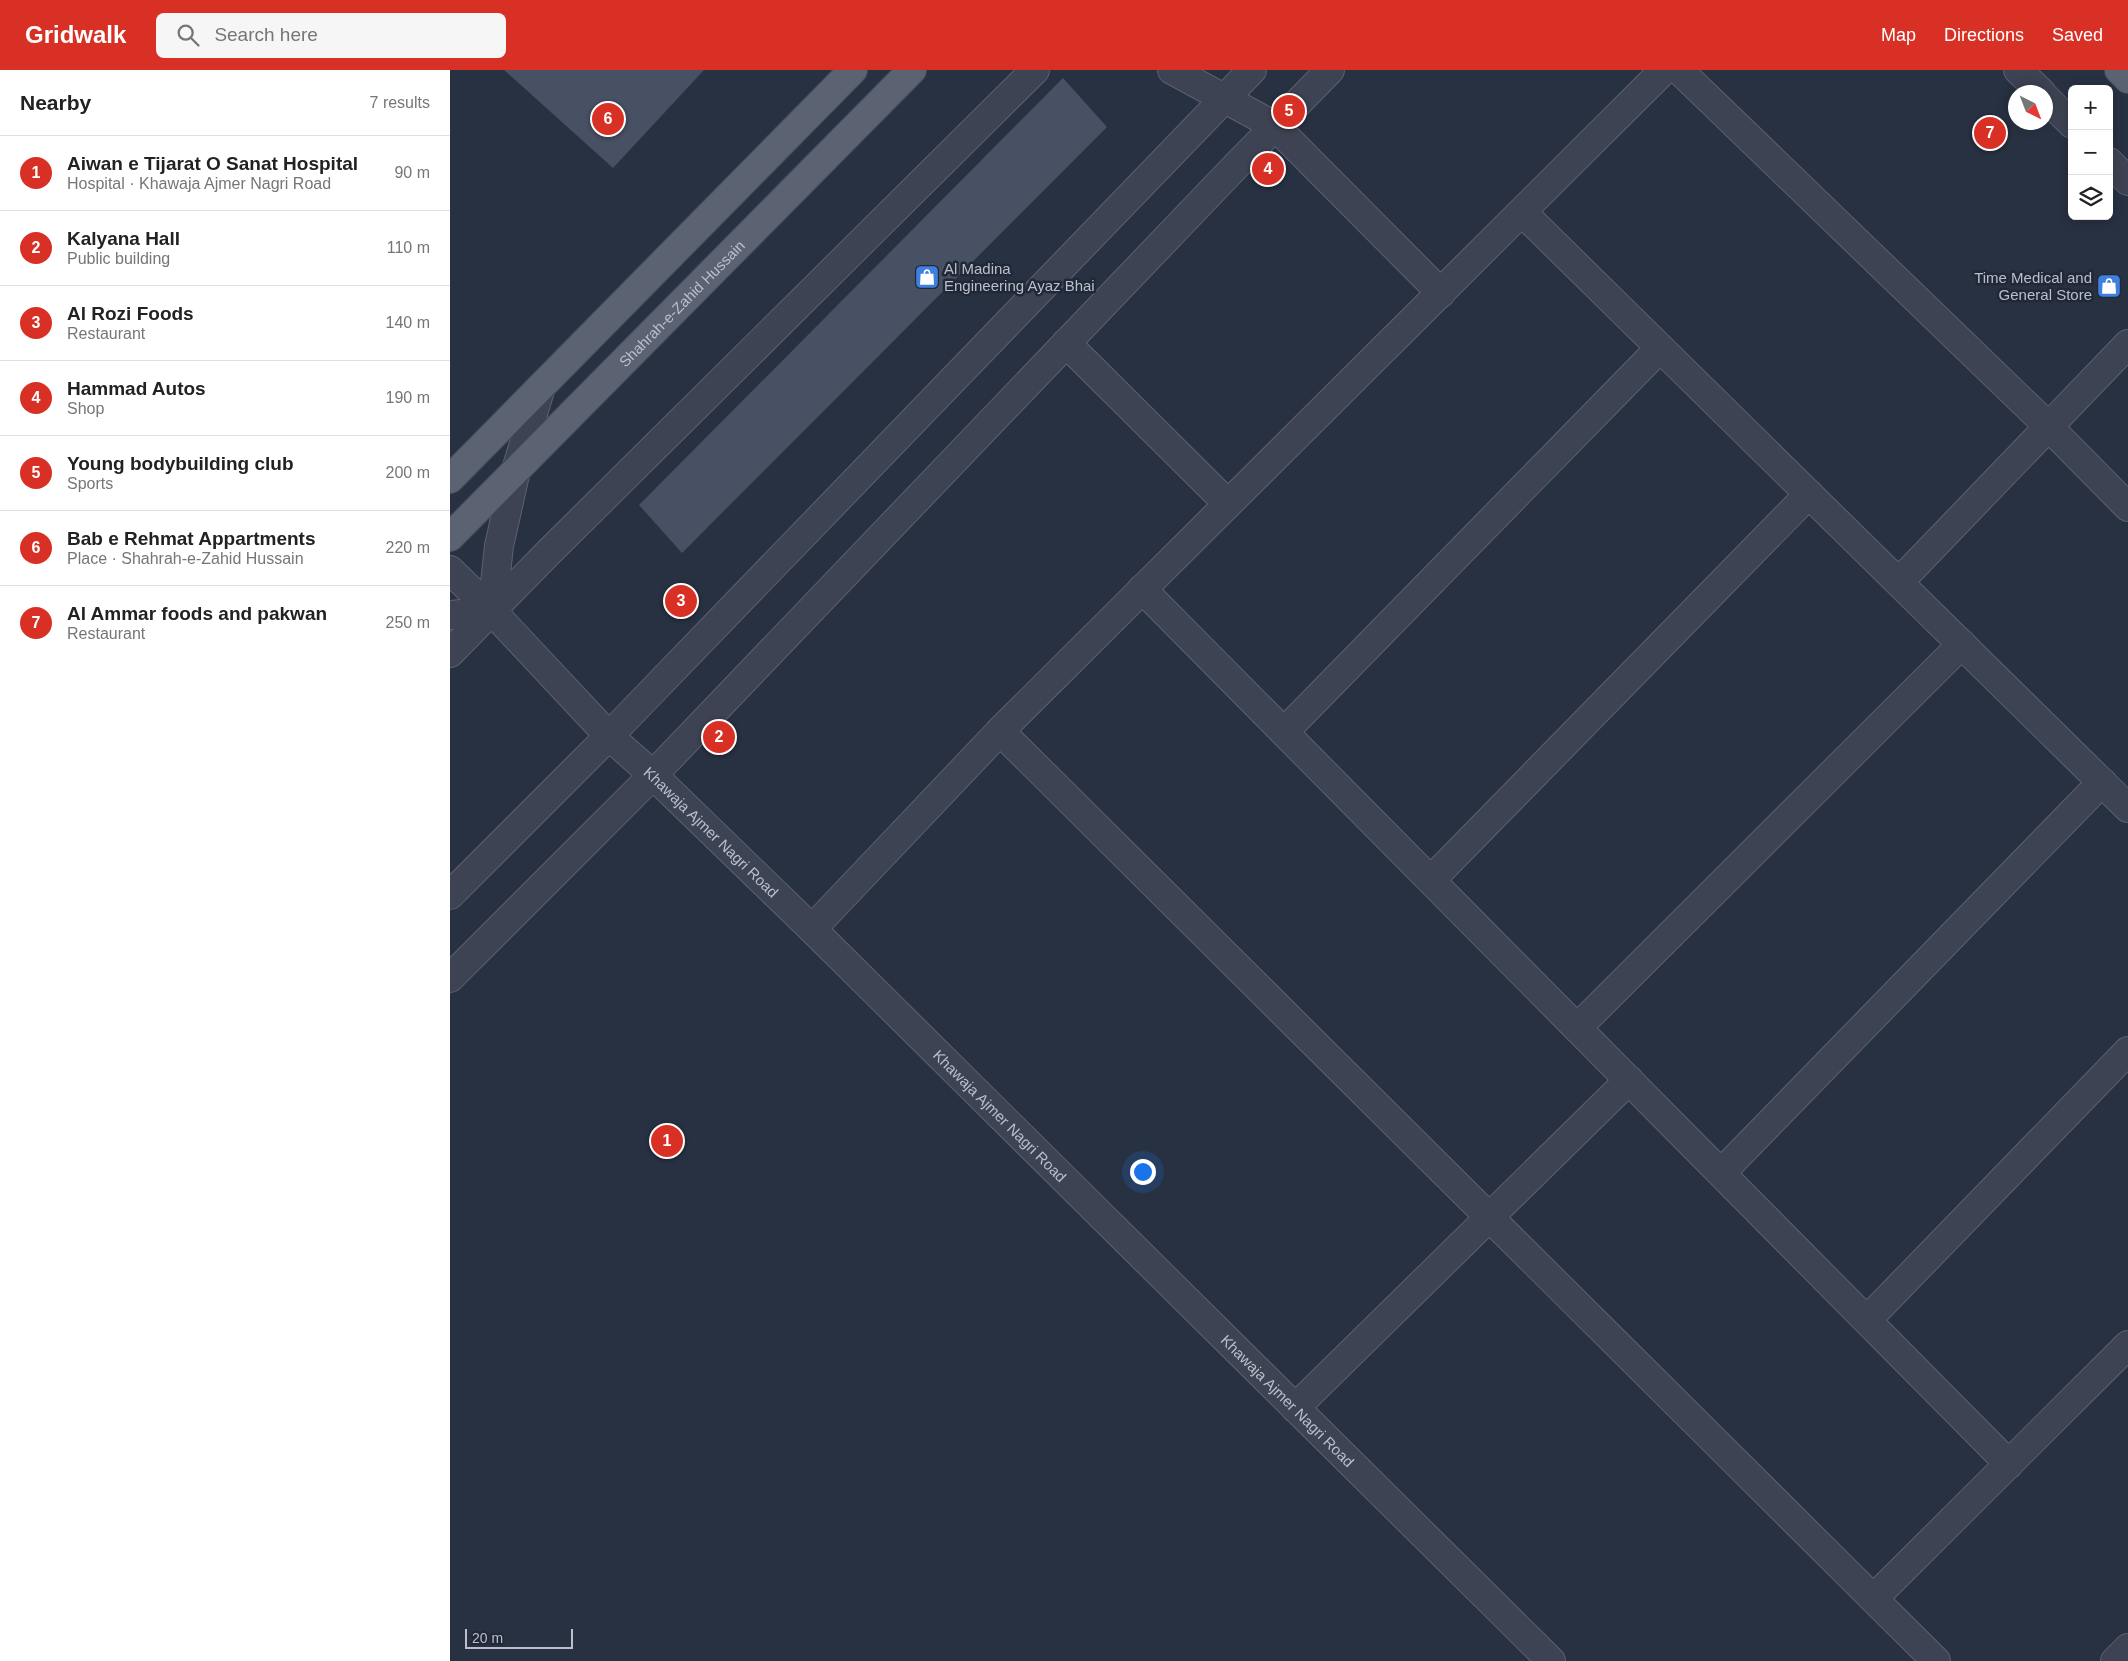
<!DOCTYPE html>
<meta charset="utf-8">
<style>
:root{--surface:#fff;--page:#f6f6f6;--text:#222;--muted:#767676;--line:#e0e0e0;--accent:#d93025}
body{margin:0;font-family:Helvetica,sans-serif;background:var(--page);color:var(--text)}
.controls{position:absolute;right:15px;top:15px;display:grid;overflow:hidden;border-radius:8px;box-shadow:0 2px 12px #0003}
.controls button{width:45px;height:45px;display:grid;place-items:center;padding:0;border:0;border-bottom:1px solid var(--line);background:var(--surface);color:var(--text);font:25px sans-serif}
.compass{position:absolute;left:1558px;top:15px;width:45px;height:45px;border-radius:50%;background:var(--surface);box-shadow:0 2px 12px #0003;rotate:138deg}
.scale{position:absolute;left:15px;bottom:12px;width:108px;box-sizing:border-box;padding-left:5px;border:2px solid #babfcb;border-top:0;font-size:14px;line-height:18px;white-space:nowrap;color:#babfcb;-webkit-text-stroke:4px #212837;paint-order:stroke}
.you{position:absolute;left:692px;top:1101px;width:18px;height:18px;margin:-12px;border:4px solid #fff;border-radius:50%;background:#1a73e8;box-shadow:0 0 0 8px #1a73e833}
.badge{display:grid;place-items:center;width:32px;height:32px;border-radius:50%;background:var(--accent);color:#fff;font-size:16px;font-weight:700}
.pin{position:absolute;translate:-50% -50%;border:2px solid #fff;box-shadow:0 1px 5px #0006}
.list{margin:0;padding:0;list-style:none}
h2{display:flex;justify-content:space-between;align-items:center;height:65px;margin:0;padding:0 20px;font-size:21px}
h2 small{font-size:16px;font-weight:400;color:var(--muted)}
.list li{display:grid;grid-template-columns:32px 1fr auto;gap:15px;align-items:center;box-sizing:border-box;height:75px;padding:0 20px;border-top:1px solid var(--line)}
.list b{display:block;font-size:19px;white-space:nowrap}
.list p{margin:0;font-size:16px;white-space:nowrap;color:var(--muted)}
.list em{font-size:16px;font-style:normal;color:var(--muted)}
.icon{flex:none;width:28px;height:28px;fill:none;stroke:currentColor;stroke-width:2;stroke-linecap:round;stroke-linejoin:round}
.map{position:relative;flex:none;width:1678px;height:1591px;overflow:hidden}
header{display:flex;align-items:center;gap:30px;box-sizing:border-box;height:70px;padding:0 25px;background:var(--accent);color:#fff}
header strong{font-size:24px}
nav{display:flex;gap:28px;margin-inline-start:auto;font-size:18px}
.search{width:350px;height:45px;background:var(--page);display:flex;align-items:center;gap:12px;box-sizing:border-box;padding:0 18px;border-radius:8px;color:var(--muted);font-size:19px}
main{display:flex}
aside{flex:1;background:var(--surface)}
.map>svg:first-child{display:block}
</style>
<header>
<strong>Gridwalk</strong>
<div class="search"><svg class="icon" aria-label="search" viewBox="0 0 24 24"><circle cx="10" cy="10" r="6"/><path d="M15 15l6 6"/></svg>Search here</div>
<nav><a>Map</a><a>Directions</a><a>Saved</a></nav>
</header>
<main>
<aside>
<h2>Nearby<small>7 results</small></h2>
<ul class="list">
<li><span class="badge">1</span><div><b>Aiwan e Tijarat O Sanat Hospital</b><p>Hospital · Khawaja Ajmer Nagri Road</p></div><em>90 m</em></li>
<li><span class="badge">2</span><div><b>Kalyana Hall</b><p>Public building</p></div><em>110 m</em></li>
<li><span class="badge">3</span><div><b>Al Rozi Foods</b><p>Restaurant</p></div><em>140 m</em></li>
<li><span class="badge">4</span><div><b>Hammad Autos</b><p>Shop</p></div><em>190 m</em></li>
<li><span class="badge">5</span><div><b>Young bodybuilding club</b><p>Sports</p></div><em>200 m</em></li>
<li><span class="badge">6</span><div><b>Bab e Rehmat Appartments</b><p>Place · Shahrah-e-Zahid Hussain</p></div><em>220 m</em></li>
<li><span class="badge">7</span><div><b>Al Ammar foods and pakwan</b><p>Restaurant</p></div><em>250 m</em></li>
</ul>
</aside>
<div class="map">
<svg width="1678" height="1591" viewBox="0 0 1678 1591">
<rect width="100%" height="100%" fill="#283142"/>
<path fill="#485163" d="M54,0h200l-91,98z
M613,8l44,49 -425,426 -43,-48z"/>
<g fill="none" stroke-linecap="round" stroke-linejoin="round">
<defs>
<g id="minor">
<path d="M722,0l103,56 166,167"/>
<path d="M1229,0l369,356 80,81"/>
<path d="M1568,0l23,22"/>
<path d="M1596,28l26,26"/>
<path d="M1659,92l19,19"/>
<path d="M1072,142l606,596"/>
<path d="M616,273l162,161"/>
<path id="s1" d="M0,500l42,41 117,125 44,39 159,154 739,732"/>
<path d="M1449,512l229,-238"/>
<path d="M692,519l867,875"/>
<path d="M42,541l7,-65 17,-76 25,-83"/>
<path d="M0,545l42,-4"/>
<path d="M0,583l98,-100 487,-483"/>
<path d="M550,661l936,930"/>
<path d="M834,662l376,-384"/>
<path d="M981,810l378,-386"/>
<path d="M0,825l159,-159 643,-666"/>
<path d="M362,859l188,-198 664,-661"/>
<path d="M0,908l203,-203 579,-605 98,-100"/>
<path d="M1127,958l385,-384"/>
<path d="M1271,1103l381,-391"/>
<path d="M1417,1250l261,-269"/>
<path d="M845,1338l334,-328"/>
<path d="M1424,1528l254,-253"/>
<path d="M1665,1591l13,-13"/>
</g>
<g id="major">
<path d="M1669,0l9,9"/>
<path d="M0,409l403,-409"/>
<path id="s2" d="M0,467l462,-467"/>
</g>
</defs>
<use href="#minor" stroke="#5b616f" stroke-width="30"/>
<use href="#major" stroke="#464c5b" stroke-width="30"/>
<use href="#minor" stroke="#3d4352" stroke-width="28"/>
<use href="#major" stroke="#5b6271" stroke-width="28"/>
</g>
<defs>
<symbol id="shop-square" viewBox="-11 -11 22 22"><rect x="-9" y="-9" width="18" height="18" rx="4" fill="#3f7fe0" stroke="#212837"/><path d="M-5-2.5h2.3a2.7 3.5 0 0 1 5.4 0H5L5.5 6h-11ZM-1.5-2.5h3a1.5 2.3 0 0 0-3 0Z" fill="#fff"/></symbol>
</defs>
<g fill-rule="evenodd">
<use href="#shop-square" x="463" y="193" width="28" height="28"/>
<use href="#shop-square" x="1645" y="202" width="28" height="28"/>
</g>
<g text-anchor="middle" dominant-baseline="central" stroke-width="5" stroke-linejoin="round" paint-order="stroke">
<g font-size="15" fill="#babfcb" stroke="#212837" text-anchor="start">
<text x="494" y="198">Al Madina<tspan x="494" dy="17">Engineering Ayaz Bhai</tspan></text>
<text x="1642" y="207" text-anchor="end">Time Medical and<tspan x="1642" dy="17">General Store</tspan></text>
</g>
<g font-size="15" fill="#babfcb" stroke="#212837">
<text stroke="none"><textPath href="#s2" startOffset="329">Shahrah-e-Zahid Hussain</textPath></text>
<text stroke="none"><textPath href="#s1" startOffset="370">Khawaja Ajmer Nagri Road</textPath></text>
<text stroke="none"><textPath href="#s1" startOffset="775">Khawaja Ajmer Nagri Road</textPath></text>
<text stroke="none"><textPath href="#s1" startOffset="1180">Khawaja Ajmer Nagri Road</textPath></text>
</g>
</g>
</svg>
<div class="controls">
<button>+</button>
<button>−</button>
<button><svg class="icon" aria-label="layers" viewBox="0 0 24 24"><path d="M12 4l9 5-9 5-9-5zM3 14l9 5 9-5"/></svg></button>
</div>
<svg class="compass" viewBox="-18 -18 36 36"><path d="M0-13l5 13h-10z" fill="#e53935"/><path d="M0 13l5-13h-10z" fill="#767676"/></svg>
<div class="scale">20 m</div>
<div class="you"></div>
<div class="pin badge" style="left:217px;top:1071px">1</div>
<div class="pin badge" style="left:269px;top:667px">2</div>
<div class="pin badge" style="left:231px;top:531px">3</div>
<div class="pin badge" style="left:818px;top:99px">4</div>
<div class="pin badge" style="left:839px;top:41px">5</div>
<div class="pin badge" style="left:158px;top:49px">6</div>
<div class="pin badge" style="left:1540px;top:63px">7</div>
</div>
</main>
